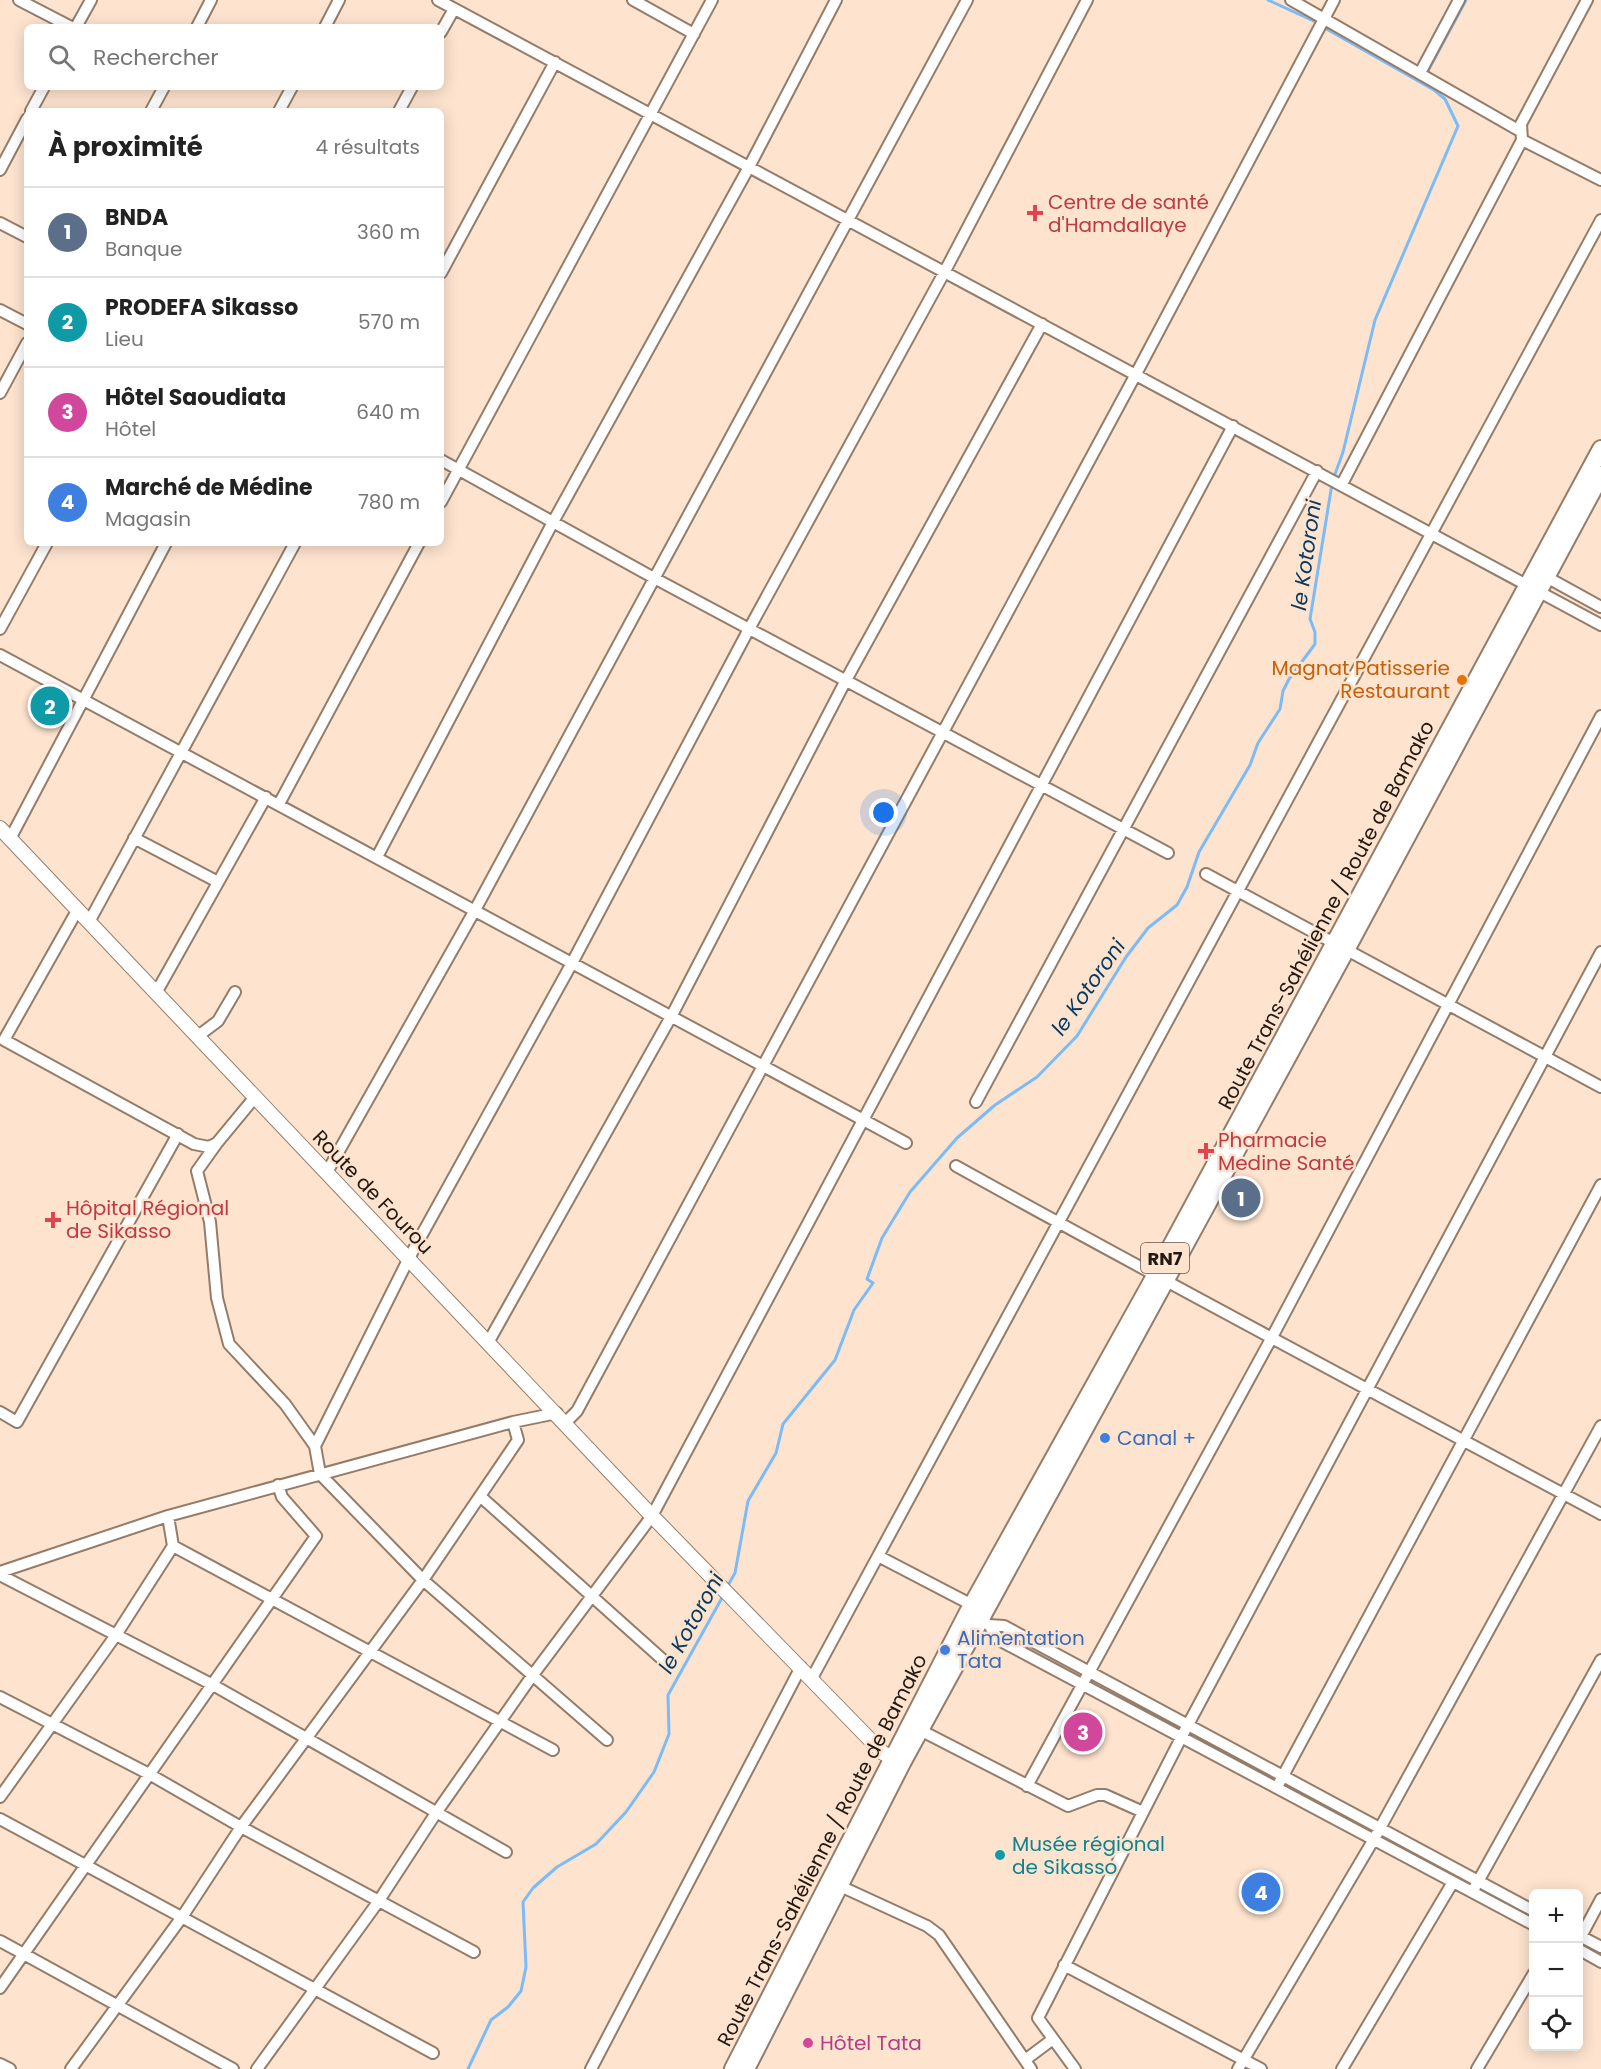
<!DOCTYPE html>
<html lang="fr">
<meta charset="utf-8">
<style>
:root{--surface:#fff;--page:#f6f6f6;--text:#222;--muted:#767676;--line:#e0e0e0;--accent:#2563eb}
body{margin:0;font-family:Poppins,sans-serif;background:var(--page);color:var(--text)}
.controls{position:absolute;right:18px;bottom:18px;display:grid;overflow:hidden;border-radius:9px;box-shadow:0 3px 15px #0003}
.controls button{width:54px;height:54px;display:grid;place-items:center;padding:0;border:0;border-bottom:2px solid var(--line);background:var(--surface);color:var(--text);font:30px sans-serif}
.you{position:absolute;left:884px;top:813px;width:21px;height:21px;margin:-15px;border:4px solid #fff;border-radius:50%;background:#1a73e8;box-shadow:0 0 0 9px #1a73e833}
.badge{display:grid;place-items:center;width:39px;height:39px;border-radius:50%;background:var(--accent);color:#fff;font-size:20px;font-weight:700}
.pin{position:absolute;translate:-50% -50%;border:3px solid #fff;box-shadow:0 2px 6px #0006}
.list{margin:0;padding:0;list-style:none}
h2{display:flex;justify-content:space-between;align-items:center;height:78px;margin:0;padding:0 24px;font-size:26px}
h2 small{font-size:20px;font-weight:400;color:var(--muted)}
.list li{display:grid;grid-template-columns:39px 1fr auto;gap:18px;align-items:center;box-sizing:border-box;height:90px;padding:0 24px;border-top:2px solid var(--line)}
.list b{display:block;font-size:22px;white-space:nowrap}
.list p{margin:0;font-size:20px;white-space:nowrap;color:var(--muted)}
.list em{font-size:20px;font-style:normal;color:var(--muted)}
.icon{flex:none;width:33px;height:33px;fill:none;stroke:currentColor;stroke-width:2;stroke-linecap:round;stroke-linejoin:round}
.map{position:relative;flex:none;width:1601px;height:2069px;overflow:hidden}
.search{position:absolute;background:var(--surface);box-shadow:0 3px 15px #0003;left:24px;top:24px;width:420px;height:66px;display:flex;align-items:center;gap:15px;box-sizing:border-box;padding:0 21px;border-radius:9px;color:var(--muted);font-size:22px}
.panel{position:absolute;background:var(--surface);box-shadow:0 3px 15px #0003;left:24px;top:108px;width:420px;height:438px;border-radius:9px}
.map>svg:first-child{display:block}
</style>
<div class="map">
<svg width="1601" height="2069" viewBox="0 0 1601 2069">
<rect width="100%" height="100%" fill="#fee4cf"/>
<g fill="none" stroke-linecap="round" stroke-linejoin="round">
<path stroke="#7abbf8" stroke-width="3" d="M1268,0l50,23
M1323,27l111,63 11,9 13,27 -83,194 -32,132 -9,25
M1428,71l38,-71
M727,1587l8,-14 13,-72 28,-48 7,-29 52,-64 19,-50 19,-27 -6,-4 15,-41 28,-46 47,-54 38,-33 42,-28 40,-41 49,-79 22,-29 29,-23 10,-18 12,-35 51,-87 8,-22 22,-34 3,-18 6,-12 26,-35v-12l-5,-13 22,-135
M468,2069l23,-49 17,-13 13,-16 5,-24 -3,-65 10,-14 24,-21 39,-23 30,-32 28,-40 15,-38 -1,-39 55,-99"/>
<defs>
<path id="minor" d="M19,0l52,27
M438,0l1163,625
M633,0l61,34
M1291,0l229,131
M76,27l15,-27
M197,27l14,-27
M325,27l14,-27
M441,32l13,-23
M1420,73l39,-73
M31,111l13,-24
M151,111l13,-24
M279,111l13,-24
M399,111l13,-24
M1522,140l79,40
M0,170l27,-51
M0,223l27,14
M441,273l114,-211
M0,310l27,14
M0,393l27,-50
M441,460l213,118 514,275
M1342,484l180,-344 -1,-16 66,-124
M441,502l271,-502
M1541,574l60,33
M0,629l47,-86
M0,655l906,488
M279,804l140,-261
M134,838l84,44
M10,839l156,-296
M377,857l176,-335 196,-355 87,-167
M1206,874l395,213
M78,909l-74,131 190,104 15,3 8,-4 38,-46
M89,922l206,-379
M156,993l110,-196
M198,1036l20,-15 17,-29
M976,1102l341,-631
M217,1143l-20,28 13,51 7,76 12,46 56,60 30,42
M956,1166c214,119 430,233 645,348
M327,1172l148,-262 492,-910
M489,1341l183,-326 174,-335 196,-356
M0,1412l17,10 161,-288
M565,1423l12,-12 559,-1037 198,-374
M480,1496l182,163
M173,1546l380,204
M878,1556l98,51
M0,1572l168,-56 345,-94 44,-9
M0,1575l213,110 293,167
M974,1617l15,8 15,1 530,285
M989,1625l10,15 535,285
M812,1678l789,-1458
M0,1697l149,77 92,53 233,125
M920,1730l148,76 29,-11h8l38,17
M607,1740l-184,-160 -103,-106 -5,-28 94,-188 163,-295 177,-334 196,-358 142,-271
M1027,1786l244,-447 330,-623
M1277,1787l324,-602
M0,1797l116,-162 57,-89 -5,-30
M0,1819l433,234
M840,1886l87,40 12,9 92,134
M1475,1887l126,-227
M1578,1935l23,12
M0,1941l233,128
M1578,1942l23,-43
M1578,1949l23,13
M1064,1965l197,104
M0,1988l316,-452 -34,-39 -4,-12
M1025,2060l28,-21
M0,2064l10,5
M71,2069l111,-152 59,-90 182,-247 95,-140 -5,-18
M257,2069l121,-167 58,-89 96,-137 120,-160 581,-1090
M591,2069l210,-402
M1075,2069l-37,-51 144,-282 419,-784
M1238,2069l136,-230 227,-413
M1342,2069l111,-187
M1477,2069l57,-96"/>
<path id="major" d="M0,828l652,688 231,237 17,9"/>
<path id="highway" d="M733,2069l234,-455 188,-338 446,-827
M746,2069l156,-306 444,-813 255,-475"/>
</defs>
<use href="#minor" stroke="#947c69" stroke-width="14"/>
<use href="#major" stroke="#947c69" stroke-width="16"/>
<use href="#highway" stroke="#947c69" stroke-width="20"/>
<use href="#minor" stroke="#fff" stroke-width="10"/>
<use href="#major" stroke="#fff" stroke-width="14"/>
<use href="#highway" stroke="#fff" stroke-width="16"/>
</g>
<g fill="#e0444e" stroke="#fee4cf" stroke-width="2">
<path d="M1032 204h6v6h6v6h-6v6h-6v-6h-6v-6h6z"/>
<path d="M1203 1142h6v6h6v6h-6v6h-6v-6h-6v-6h6z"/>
<path d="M50 1211h6v6h6v6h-6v6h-6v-6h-6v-6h6z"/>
</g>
<circle fill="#e8710a" stroke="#fee4cf" stroke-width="2" cx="1462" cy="680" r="6"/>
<g fill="#3f7fe0" stroke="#fee4cf" stroke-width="2">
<circle cx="1105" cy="1438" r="6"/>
<circle cx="945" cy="1650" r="6"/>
</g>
<circle fill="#0f9aa8" stroke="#fee4cf" stroke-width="2" cx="1000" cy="1855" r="6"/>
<circle fill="#d1479c" stroke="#fee4cf" stroke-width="2" cx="808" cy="2043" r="6"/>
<g text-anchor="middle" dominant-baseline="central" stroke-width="5" stroke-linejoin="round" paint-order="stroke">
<rect fill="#fee4cf" stroke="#64564b" stroke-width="1.5" x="1141" y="1243" width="48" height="30" rx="4.5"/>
<g font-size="18" font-weight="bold" fill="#221912">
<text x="1165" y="1258">RN7</text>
</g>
<g font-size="20" fill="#be3a42" stroke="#fee4cf" text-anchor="start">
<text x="1048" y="202">Centre de santé<tspan x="1048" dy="23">d'Hamdallaye</tspan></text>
<text x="1218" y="1140">Pharmacie<tspan x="1218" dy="23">Medine Santé</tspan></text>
<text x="66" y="1208">Hôpital Régional<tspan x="66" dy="23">de Sikasso</tspan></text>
</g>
<g font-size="20" fill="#c56008" stroke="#fee4cf" text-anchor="end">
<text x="1450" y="668">Magnat Patisserie<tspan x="1450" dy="23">Restaurant</tspan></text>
</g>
<g font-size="20" fill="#221912" stroke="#fee4cf">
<text transform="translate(1326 915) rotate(-62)">Route Trans-Sahélienne / Route de Bamako</text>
<text transform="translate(373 1192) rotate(46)">Route de Fourou</text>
<text transform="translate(822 1850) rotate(-63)">Route Trans-Sahélienne / Route de Bamako</text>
</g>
<g font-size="20" fill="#366cbe" stroke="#fee4cf" text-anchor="start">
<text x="1117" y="1438">Canal +</text>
<text x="957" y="1638">Alimentation<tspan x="957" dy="23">Tata</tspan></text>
</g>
<g font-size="20" fill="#0d838f" stroke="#fee4cf" text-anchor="start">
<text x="1012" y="1844">Musée régional<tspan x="1012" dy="23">de Sikasso</tspan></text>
</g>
<g font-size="20" fill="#b23c85" stroke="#fee4cf" text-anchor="start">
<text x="820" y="2043">Hôtel Tata</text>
</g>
<g font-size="21" font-style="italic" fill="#093a61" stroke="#fee4cf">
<text transform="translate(1306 555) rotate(-82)">le Kotoroni</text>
<text transform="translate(1088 987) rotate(-55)">le Kotoroni</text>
<text transform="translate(691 1623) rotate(-61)">le Kotoroni</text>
</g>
</g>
</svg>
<div class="controls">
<button>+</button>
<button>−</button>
<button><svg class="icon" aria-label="locate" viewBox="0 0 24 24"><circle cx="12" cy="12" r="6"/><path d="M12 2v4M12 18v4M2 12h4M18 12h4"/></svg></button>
</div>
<div class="you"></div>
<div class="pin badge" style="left:1241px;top:1198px;background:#5c6f8a">1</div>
<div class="pin badge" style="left:50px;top:706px;background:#0f9aa8">2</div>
<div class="pin badge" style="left:1083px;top:1732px;background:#d1479c">3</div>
<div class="pin badge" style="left:1261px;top:1892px;background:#3f7fe0">4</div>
<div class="search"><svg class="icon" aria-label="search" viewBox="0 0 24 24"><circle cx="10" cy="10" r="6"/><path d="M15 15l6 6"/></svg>Rechercher</div>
<section class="panel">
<h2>À proximité<small>4 résultats</small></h2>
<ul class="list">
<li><span class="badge" style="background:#5c6f8a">1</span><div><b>BNDA</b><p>Banque</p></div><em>360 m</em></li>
<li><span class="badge" style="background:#0f9aa8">2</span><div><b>PRODEFA Sikasso</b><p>Lieu</p></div><em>570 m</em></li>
<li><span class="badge" style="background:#d1479c">3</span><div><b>Hôtel Saoudiata</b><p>Hôtel</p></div><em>640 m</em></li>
<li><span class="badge" style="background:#3f7fe0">4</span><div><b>Marché de Médine</b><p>Magasin</p></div><em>780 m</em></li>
</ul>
</section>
</div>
